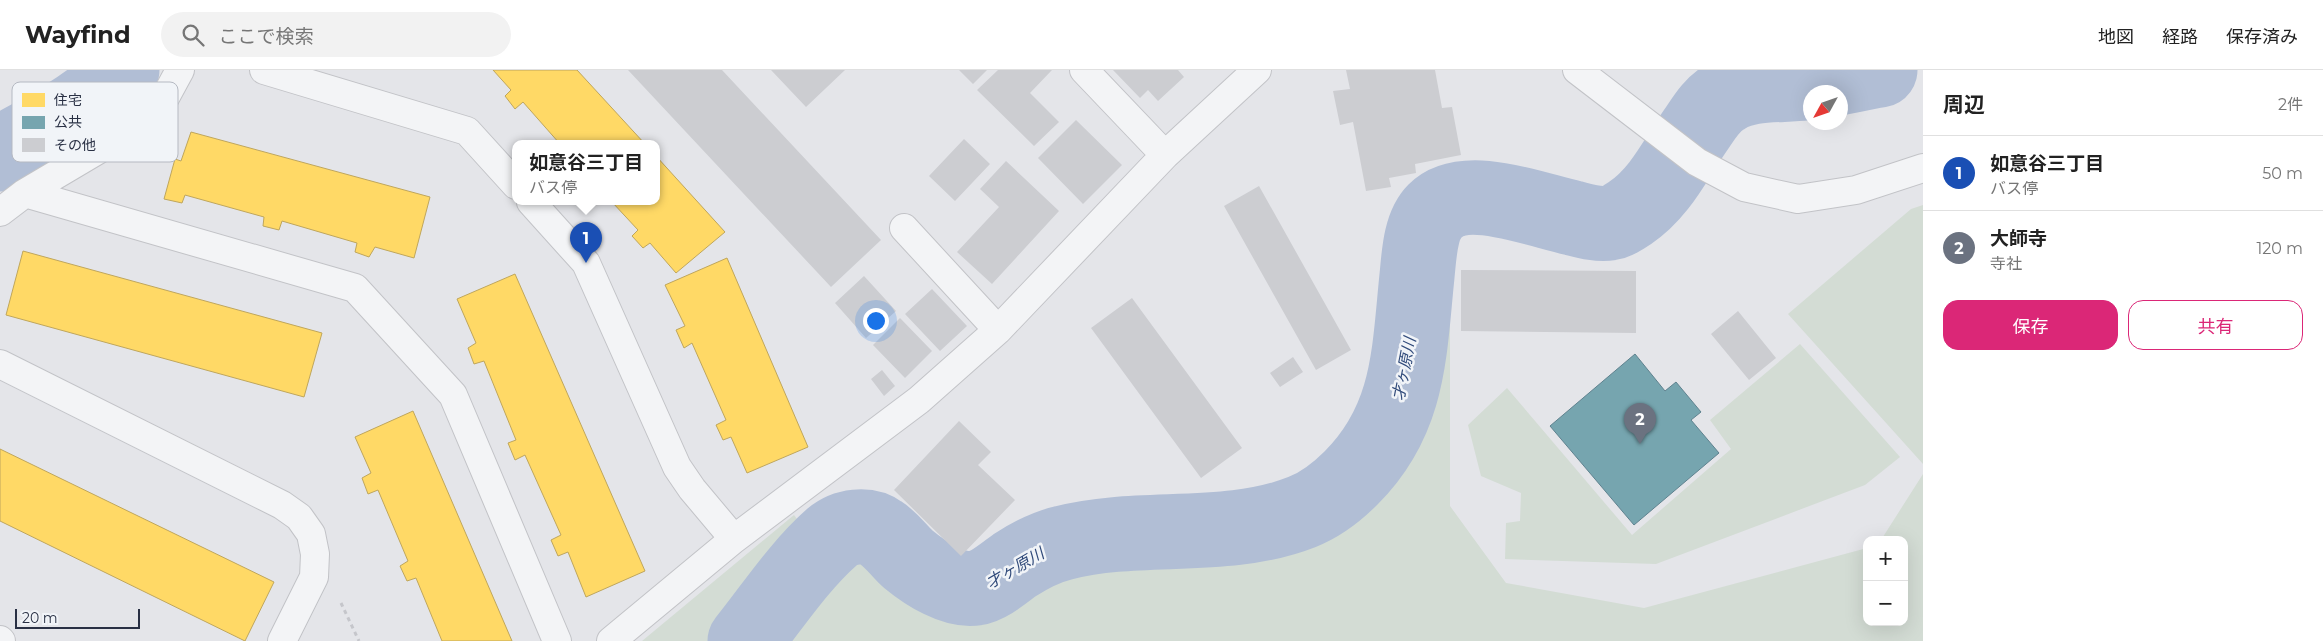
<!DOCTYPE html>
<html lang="ja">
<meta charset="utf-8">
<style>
:root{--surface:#fff;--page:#f2f2f2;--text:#222;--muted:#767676;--line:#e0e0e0;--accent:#db2777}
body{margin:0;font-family:Montserrat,"Noto Sans JP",sans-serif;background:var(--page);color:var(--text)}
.controls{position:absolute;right:15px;bottom:15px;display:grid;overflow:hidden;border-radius:10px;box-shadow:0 5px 20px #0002}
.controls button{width:45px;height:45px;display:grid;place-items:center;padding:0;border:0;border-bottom:1px solid var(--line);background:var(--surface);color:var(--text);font:25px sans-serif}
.compass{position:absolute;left:1803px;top:15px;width:45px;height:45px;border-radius:50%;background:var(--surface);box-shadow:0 5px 20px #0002;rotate:230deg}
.scale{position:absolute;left:15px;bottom:12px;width:125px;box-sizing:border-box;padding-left:5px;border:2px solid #293044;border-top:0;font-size:14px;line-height:18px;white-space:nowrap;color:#293044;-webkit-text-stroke:4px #f1f4f8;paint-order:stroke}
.you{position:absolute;left:875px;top:250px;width:18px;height:18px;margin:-12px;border:4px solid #fff;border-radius:50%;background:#1a73e8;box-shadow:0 0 0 8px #1a73e833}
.badge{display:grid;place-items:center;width:32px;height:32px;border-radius:50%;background:var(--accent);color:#fff;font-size:16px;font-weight:700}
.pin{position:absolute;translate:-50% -41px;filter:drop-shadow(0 1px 2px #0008)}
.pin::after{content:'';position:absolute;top:26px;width:18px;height:15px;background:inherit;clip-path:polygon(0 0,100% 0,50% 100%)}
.popup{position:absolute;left:512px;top:70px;width:148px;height:65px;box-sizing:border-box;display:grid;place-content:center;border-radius:10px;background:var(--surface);filter:drop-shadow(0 1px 4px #0005);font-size:16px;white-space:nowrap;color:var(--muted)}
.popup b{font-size:19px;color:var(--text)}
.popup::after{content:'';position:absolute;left:50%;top:100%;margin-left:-10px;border:10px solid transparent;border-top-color:var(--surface)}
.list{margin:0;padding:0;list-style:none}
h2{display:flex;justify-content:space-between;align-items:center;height:65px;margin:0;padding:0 20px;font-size:21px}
h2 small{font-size:16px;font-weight:400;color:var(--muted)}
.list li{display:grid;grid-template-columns:32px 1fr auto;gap:15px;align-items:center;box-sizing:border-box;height:75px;padding:0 20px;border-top:1px solid var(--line)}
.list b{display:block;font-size:19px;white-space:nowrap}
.list p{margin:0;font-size:16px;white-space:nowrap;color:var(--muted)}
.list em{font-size:16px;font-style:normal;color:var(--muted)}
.actions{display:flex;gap:10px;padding:15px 20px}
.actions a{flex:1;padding:11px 0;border:1px solid var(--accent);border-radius:15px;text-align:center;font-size:18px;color:var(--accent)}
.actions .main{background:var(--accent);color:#fff}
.icon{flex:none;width:28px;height:28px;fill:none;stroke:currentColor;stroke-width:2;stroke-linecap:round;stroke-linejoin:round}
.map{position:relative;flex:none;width:1923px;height:571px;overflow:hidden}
header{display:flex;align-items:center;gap:30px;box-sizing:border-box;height:70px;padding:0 25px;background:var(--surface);border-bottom:1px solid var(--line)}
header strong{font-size:24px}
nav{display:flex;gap:28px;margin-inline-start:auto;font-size:18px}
.search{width:350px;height:45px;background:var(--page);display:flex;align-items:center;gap:12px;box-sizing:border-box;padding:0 18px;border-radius:28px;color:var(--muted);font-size:19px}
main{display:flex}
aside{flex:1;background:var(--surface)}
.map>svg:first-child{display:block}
</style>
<header>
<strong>Wayfind</strong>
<div class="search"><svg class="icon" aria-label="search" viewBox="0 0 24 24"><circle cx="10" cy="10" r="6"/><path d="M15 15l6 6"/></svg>ここで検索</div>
<nav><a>地図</a><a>経路</a><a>保存済み</a></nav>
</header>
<main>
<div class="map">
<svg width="1923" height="571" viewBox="0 0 1923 571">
<rect width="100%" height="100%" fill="#e4e5e9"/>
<path fill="#d3dcd4" d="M1923,135v259l-135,-150 123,-105z
M1434,170l16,1v265l56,77 138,25 223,-60v74h37v-82h-23l42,-66v167h-1281l152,-126 12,16 28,20 34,1 27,27 77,35 84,-57 236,-20 64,-43 58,-78z
M1800,274l100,113 -35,28 -209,79 -151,-5 1,-36 14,-2 1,-28 -40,-17 -13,-51 39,-37 125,147 99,-86 -21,-29z"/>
<path fill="#ffd966" stroke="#bfa65c" d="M493,0h84l68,74h-85l-37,-42 -8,7 -10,-13 6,-6z
M191,62l239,65 -16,61 -39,-11 -6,10 -14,-5 2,-9 -75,-22 -3,9 -16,-4 1,-9 -79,-22 -3,8 -18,-4 11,-40 6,2z
M656,86l69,76 -49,41 -26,-30 -7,5 -11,-12 6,-6 -26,-28h44z
M23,181l299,82 -18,64 -298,-82z
M727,188l81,189 -61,26 -16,-36 -8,3 -7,-15 10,-5 -34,-77 -8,5 -8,-18 9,-4 -20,-41z
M515,204l130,297 -59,26 -18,-45 -10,4 -7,-16 10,-5 -36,-80 -10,5 -7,-17 8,-3 -32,-79 -10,3 -6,-16 8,-5 -19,-44z
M413,341l99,230h-70l-26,-63 -9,3 -7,-15 8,-5 -30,-71 -10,4 -6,-16 9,-5 -16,-36z
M0,379l274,133 -29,59 -245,-120z"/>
<path fill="#76a5af" stroke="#5f828f" d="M1635,284l30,37 11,-9 25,30 -10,8 28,33 -85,72 -84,-99z"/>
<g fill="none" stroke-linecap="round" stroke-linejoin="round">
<path stroke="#b1bed5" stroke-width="75" d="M0,84c34,-20 100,-53 122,-84
M745,571c28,-35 54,-75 87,-104 13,-11 35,-14 49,-4 11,7 18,18 27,26 17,14 46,33 68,29 13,-2 28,-15 39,-23 14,-9 31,-18 48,-22 77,-20 163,-1 239,-31 18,-7 35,-20 49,-34 59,-59 58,-125 66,-202 2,-20 3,-50 18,-65 30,-30 101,-1 138,7 12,3 25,7 37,5 7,-1 14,-6 20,-10 30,-20 45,-53 65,-82 9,-13 16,-26 30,-34 24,-15 53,-11 81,-14 24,-2 49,-9 74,-13"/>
</g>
<path fill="#cccdd1" d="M628,0h94l159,170 -50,47z
M771,0h74l-39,37z
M959,0h28l-14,14z
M998,0h54l-22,23 29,29 -25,24 -57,-56z
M1113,0h65l6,7 -26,24 -10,-11 -8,8z
M1346,0h89l7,38 10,-1 9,48 -46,9 1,9 -27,5 2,9 -25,4 -13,-69 -13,3 -7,-34 17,-2z
M1076,50l46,45 -39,39 -45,-46z
M964,69l26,25 -35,37 -26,-25z
M1006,91l53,50 -67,73 -35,-32 42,-45 -19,-18z
M1259,116l92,164 -35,20 -92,-164z
M1461,200l175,1v62l-175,-2z
M864,206l32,35 -30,27 -31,-35z
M932,219l35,37 -27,25 -35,-37z
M1132,228l110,150 -41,30 -110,-150z
M1738,241l38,47 -27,22 -38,-46z
M900,248l32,33 -27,27 -32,-33z
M1293,287l10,15 -23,15 -10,-14z
M882,300l13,16 -11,10 -13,-17z
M959,351l32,31 -13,13 37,35 -54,56 -67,-66z"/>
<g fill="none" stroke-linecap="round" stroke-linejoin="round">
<defs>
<path id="minor" d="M264,0l203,61 49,54
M1084,0l81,85
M1577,0l120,92 47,25 54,12 58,-9 67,-22
M25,123l330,95 98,107 104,246
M531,132l55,61 91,204 15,22 42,50
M0,142l25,-19 130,-77 25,-46
M904,158l94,102
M0,294l282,141 17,12 12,17 4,20 -1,23 -32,64
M0,570l1,1
M611,571l123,-102 185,-139 79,-70 167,-175 92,-85"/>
</defs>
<use href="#minor" stroke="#c2c3c7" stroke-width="30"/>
<path stroke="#c5c6cb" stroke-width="3" stroke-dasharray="4 4" stroke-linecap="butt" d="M341,533l18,38"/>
<use href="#minor" stroke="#f3f4f6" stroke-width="28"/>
</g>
<g text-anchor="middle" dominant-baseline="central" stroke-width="5" stroke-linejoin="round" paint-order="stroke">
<g font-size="16" font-style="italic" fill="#304a7a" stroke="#f1f4f8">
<text transform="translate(1404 299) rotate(-79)">才ヶ原川</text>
<text transform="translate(1015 498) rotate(-30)">才ヶ原川</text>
</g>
</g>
<rect x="12" y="12" width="166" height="80" rx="8" fill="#f1f4f8" stroke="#b5b9c2" stroke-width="1"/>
<rect x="22" y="23" width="23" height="14" fill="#ffd966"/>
<rect x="22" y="46" width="23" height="13" fill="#76a5af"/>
<rect x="22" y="68" width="23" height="14" fill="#cccdd1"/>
<g font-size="14" fill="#293044">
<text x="54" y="35">住宅</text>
<text x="54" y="57">公共</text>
<text x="54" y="80">その他</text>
</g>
</svg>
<div class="controls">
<button>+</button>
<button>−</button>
</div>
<svg class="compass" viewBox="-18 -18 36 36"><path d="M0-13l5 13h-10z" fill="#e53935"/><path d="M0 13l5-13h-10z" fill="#767676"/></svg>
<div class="scale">20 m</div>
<div class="you"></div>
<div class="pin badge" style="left:586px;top:193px;background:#1a4fb4">1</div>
<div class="popup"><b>如意谷三丁目</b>バス停</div>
<div class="pin badge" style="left:1640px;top:374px;background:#6b7280">2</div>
</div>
<aside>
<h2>周辺<small>2件</small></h2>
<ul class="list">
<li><span class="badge" style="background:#1a4fb4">1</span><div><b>如意谷三丁目</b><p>バス停</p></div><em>50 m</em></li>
<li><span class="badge" style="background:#6b7280">2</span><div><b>大師寺</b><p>寺社</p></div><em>120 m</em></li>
</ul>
<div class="actions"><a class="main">保存</a><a>共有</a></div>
</aside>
</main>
